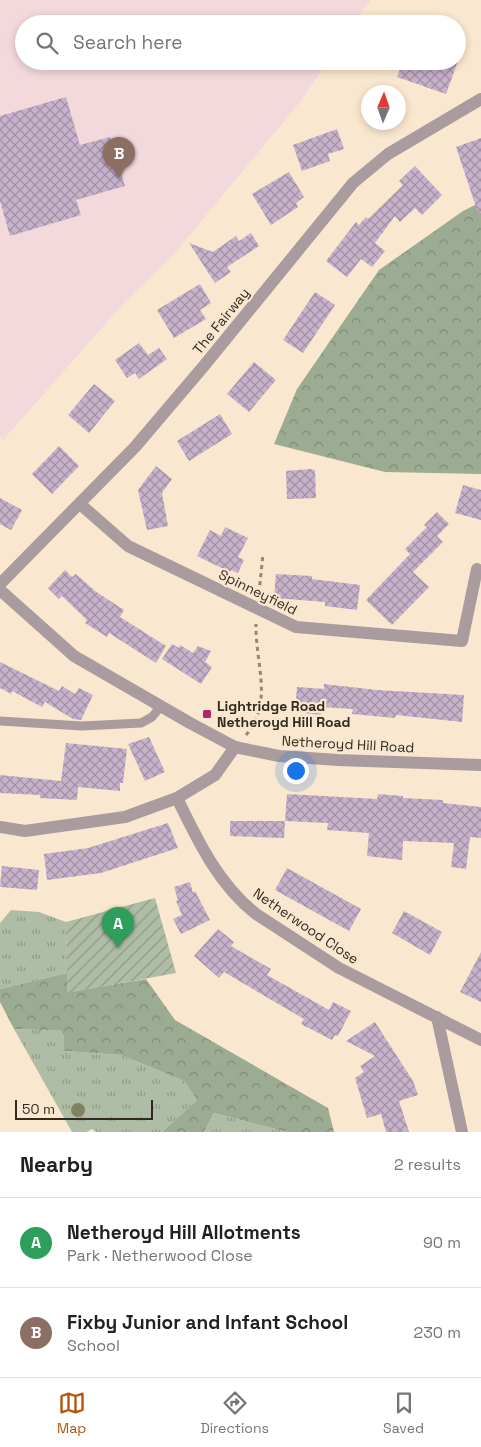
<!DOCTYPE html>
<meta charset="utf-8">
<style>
:root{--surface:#fff;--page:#f2f2f2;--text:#202124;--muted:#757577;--line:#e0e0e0;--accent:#b45309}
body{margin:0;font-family:"Space Grotesk",sans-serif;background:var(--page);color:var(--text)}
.compass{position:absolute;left:361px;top:85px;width:45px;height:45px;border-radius:50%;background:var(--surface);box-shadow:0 2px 8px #0003;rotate:2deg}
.scale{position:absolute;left:15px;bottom:12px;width:138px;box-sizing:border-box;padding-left:5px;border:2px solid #312a21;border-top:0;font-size:14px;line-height:18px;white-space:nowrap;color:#312a21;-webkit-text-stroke:4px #fae7cf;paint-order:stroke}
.you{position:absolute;left:295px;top:770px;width:18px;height:18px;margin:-12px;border:4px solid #fff;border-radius:50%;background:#1a73e8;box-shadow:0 0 0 8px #1a73e833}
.badge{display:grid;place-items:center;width:32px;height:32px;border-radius:50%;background:var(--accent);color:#fff;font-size:16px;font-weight:700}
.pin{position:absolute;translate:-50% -41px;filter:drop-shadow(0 1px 2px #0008)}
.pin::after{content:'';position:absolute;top:26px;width:18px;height:15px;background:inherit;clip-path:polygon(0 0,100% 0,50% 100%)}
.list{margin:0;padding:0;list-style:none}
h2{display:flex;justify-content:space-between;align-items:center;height:65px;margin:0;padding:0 20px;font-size:21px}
h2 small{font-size:16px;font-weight:400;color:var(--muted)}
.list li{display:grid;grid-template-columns:32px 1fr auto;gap:15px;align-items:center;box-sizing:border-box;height:90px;padding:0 20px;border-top:1px solid var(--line)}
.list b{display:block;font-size:19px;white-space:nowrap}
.list p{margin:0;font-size:16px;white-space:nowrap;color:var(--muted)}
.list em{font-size:16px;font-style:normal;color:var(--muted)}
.icon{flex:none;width:28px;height:28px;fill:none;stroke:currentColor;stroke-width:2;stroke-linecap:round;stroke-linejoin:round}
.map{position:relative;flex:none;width:481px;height:1132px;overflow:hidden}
.search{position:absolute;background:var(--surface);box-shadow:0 2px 8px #0003;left:15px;right:15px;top:15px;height:55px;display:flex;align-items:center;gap:12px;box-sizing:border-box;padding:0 18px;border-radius:28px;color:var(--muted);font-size:19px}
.sheet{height:245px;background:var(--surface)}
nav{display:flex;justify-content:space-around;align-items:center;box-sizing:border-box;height:70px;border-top:1px solid var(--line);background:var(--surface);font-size:14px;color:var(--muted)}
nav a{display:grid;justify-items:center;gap:2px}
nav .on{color:var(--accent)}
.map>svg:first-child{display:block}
</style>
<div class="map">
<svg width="481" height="1132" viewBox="0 0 481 1132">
<defs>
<pattern id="grass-tufts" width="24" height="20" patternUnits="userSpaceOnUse" patternTransform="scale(1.25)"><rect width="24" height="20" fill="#afbda7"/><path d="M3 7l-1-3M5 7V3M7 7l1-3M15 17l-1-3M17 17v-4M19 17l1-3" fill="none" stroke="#8f9a88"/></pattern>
<pattern id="forest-crowns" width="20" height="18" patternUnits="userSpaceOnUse" patternTransform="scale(1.25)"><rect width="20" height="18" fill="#9bac92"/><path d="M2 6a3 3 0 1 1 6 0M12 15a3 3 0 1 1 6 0" fill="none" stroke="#7f8c77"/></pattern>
<pattern id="garden-furrows" width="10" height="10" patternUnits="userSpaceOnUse" patternTransform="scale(1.25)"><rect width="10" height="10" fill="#afbda7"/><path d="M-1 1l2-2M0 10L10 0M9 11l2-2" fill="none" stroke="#8f9a88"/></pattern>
<pattern id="building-cross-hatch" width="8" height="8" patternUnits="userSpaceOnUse" patternTransform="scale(1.25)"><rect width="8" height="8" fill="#c7b2cb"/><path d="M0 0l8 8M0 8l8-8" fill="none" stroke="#a291a4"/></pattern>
</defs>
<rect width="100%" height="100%" fill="#fae7cf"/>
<path fill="#f3d9dc" d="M0,0h371l-17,24h-330v37h304l-28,41 -126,152 -51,50 -120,136 -3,-5z"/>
<path fill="url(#grass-tufts)" d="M11,910l28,2 27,10 1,51 -67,16v-66z
M14,1029l50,2v20l57,4 63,26 13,19 -35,32h-66l-4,-3 -6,3h-14z
M214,1113l73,19h-83z"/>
<path fill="url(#forest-crowns)" d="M481,202v272l-96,-2 -111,-28 23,-55 82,-119 84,-59z
M67,973l1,19 78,-13 29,41 153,88 6,24h-47l-73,-19 -10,19h-42l35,-32 -13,-19 -63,-26 -57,-4v-20l-50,-2 -14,-27v-13z"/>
<path fill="url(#garden-furrows)" d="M155,898l21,75 -109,20 -1,-71z"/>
<path fill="url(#building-cross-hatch)" d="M403,61h55l-12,33 -49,-17z
M66,97l14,48 30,-8 15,49 -49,14 5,15 -71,21 -10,-35v-85z
M337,129l7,20 -16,5 2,7 -28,10 -9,-26z
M481,138v75h-3l-22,-66z
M415,166l27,29 -20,20 -7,-7 -15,14 -5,-6 -20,27 10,8 -13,16 -11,-8 -14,18 -21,-16 30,-39 3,3 7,-8 2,2 35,-34 -4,-4z
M289,172l15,25 -8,6 2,4 -27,18 -19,-31z
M251,233l8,13 -32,21 4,5 -16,11 -26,-40 24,9 23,-16 3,5z
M200,284l11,19 -11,7 6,9 -32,19 -17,-28z
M315,292l20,13 -32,48 -20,-13z
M139,343l9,12 11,-7 8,11 -28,20 -4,-6 -8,5 -12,-18z
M254,362l22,18 -27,32 -22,-18z
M94,384l21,17 -26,32 -21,-18z
M220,414l12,20 -43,27 -12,-20z
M59,446l20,20 -27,28 -20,-20z
M156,466l16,13 -10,14 6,33 -21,4 -9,-40z
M310,469l5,1 1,28 -29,1 -1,-28z
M463,485l18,5v30l-26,-7z
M0,498l22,12 -11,20 -11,-6z
M437,512l12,12 -12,12 6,6 -30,30 16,15 -37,38 -26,-25 44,-46 -5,-5 22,-22 -3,-2z
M225,527l23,11 -10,19 6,3 -6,13 -7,-3 -1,2 -33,-16 13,-26 11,6z
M65,570l7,7 4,-3 19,17 29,19 -4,7 46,29 -10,17 -47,-30 -2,4 -22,-14 2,-3 -25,-24 -3,3 -11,-11z
M276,574l36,2v3l48,6 -3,25 -32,-4v-4l-51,-4z
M172,644l7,4 1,-3 13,8 5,-7 13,5 -6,11 7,5 -11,17 -39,-25z
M0,662l59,29 3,-5 13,8 4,-6 14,7 -12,25 -8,-1 -28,-17 -3,5 -30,-16 -1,3 -11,-6z
M324,684l53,6 87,5 -2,27 -66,-7 -1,3 -43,-4 1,-5 -32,-2v8l-26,-3 2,-25 27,2z
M149,737l16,35 -20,9 -17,-37z
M66,743l61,6 -4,34h-3v8l-42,-4 -1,13 -37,-2v-3l-40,-2v-18l61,6z
M287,794l90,5 1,-5 25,2v2l40,2v3l38,4v31l-11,-1 -4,32 -15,-2 3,-24 -51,-2 -1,19 -35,-4 2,-23 -42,-3 1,-7 -43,-2z
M230,821h55l-1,17 -54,-2z
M168,823l10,25 -77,25 -54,7 -3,-26 44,-6z
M2,866l37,4 -2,20 -37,-3z
M287,868l74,41 -12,22 -74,-41z
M190,882l3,11 2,-2 15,29 -29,14 -8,-15 9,-4 -6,-14 2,-1 -4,-13z
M404,911l38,21 -12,23 -38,-22z
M218,929l16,13 -3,4 40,23 -4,6 62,35 4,-8 18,9 -13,25 -3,-1 -3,5 -31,-16 3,-5 -80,-47 -5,6 -25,-22z
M481,952v50l-21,-10z
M375,1022l38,59 5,14 -19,6 10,31h-23l-5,-18 -14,4 -12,-40 9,-6 -4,-6 15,-10 -29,-15z"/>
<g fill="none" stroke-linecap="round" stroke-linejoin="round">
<path stroke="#938676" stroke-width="3" stroke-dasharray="4 4" stroke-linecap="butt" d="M259,593l4,-39
M246,735c28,-32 9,-72 10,-111"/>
<path stroke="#a99b9e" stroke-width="9" d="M0,721l82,5 59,-3 11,-6 9,-11"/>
<path stroke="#a99b9e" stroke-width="12" d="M80,504l48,42 168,81 166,14 15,-72
M0,584l135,-137 68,-80 150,-184 35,-29 93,-55
M177,798c21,43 41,86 79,116l83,54 142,72
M0,827l25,4 100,-14 52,-19 38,-23 20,-28
M437,1017l25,115"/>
<path stroke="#a99b9e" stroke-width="12" d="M0,590l74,66 116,67 45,24 44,9 59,4 143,5"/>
</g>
<circle fill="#7f8361" cx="78" cy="1110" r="7"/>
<rect fill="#b1286a" stroke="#fae7cf" stroke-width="2" x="202" y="709" width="10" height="10" rx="2.5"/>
<g text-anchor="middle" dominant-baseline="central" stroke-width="4.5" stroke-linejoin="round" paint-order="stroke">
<g font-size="14" fill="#312a21" stroke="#fae7cf">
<text transform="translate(221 321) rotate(-51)">The Fairway</text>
<text transform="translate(258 592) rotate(26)">Spinneyfield</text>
<text transform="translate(348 744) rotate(3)">Netheroyd Hill Road</text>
<text transform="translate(306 926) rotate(34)">Netherwood Close</text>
</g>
<g font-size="14" font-weight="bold" fill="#312a21" stroke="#fae7cf" text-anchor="start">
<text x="217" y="706">Lightridge Road<tspan x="217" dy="16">Netheroyd Hill Road</tspan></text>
</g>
</g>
</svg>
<svg class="compass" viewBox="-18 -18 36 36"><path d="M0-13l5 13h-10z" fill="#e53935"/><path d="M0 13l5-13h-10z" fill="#757577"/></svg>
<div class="scale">50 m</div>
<div class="you"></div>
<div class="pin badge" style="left:118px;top:948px;background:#2e9e5b">A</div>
<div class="pin badge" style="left:119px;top:178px;background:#8d6e63">B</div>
<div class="search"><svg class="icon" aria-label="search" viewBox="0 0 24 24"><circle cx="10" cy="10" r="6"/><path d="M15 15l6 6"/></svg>Search here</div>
</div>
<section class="sheet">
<h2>Nearby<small>2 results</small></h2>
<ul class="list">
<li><span class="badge" style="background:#2e9e5b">A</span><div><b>Netheroyd Hill Allotments</b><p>Park · Netherwood Close</p></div><em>90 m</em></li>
<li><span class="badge" style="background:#8d6e63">B</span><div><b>Fixby Junior and Infant School</b><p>School</p></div><em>230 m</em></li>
</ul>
</section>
<nav>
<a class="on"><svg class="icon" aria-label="map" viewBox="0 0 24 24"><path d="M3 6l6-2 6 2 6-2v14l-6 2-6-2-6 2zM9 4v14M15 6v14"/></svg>Map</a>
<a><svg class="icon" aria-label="directions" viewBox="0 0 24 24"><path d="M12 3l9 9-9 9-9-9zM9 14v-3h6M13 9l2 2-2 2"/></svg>Directions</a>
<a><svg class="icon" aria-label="saved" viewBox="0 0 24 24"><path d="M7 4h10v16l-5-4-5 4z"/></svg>Saved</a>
</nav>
